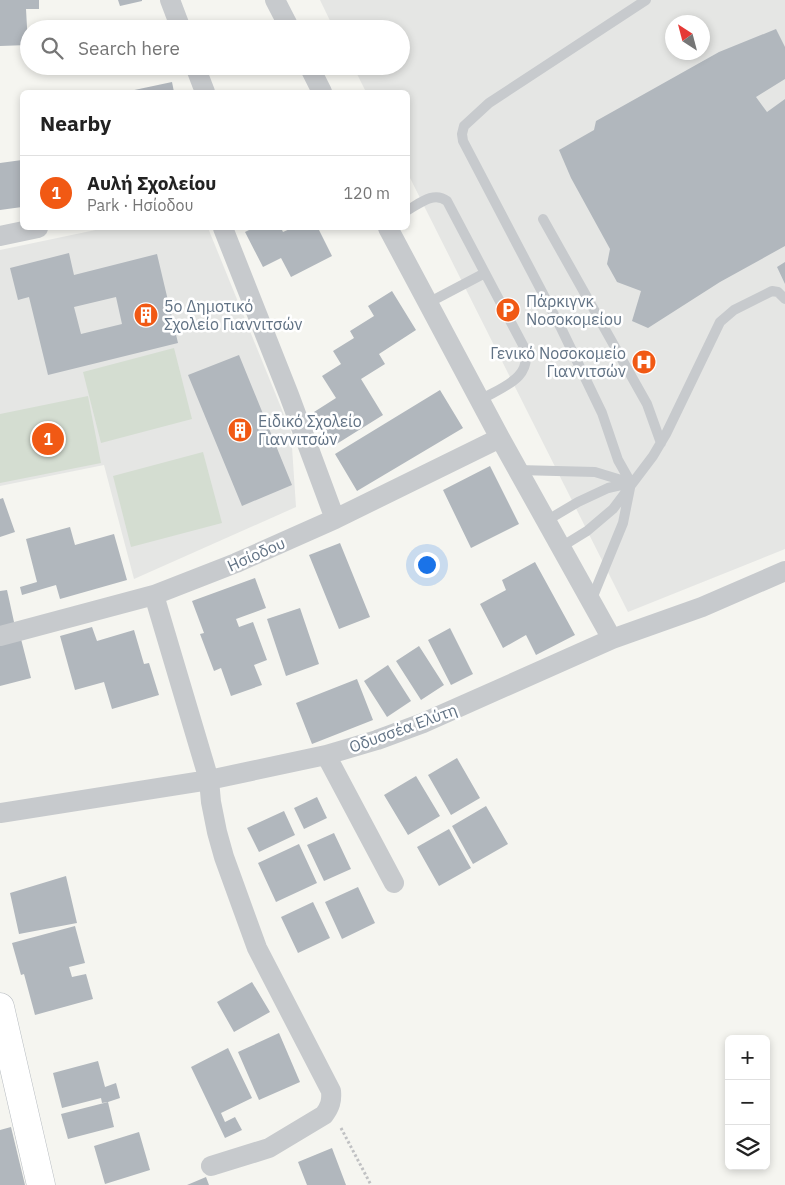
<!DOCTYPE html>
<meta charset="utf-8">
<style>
:root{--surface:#fff;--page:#f2f2f2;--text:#222;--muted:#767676;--line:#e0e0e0;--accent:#f15914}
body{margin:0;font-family:"IBM Plex Sans",sans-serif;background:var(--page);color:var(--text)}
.controls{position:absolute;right:15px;bottom:15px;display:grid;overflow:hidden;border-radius:8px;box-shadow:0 2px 8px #0003}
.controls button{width:45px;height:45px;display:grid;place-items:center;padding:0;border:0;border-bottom:1px solid var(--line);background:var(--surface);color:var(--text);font:25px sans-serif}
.compass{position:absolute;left:665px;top:15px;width:45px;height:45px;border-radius:50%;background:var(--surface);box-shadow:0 2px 8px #0003;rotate:324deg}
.you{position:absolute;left:426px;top:564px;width:18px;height:18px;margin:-12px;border:4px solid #fff;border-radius:50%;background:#1a73e8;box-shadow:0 0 0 8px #1a73e833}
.badge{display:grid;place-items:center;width:32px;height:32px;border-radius:50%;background:var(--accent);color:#fff;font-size:16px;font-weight:700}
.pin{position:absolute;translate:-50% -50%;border:2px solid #fff;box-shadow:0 1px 5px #0006}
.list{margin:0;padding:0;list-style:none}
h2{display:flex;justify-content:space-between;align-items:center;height:65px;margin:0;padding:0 20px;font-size:21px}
h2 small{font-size:16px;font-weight:400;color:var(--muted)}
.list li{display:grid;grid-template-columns:32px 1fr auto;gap:15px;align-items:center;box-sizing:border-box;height:75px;padding:0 20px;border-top:1px solid var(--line)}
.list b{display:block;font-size:19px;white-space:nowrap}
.list p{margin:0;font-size:16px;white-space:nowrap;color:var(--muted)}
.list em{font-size:16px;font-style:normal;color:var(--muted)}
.icon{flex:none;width:28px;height:28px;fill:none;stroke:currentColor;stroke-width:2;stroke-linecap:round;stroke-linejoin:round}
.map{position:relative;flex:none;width:785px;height:1185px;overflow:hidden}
.search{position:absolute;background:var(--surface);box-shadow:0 2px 8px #0003;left:20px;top:20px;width:390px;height:55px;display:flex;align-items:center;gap:12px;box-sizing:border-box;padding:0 18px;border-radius:28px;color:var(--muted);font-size:19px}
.panel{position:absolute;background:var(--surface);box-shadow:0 2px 8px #0003;left:20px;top:90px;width:390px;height:140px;border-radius:8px}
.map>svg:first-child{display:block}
</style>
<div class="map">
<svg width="785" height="1185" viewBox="0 0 785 1185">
<rect width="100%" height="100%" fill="#f5f5f0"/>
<path fill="#e5e6e4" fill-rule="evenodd" d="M320,0h465v549l-157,63 -220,-438v-82h-42l-13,-26h48v-37h-67zM672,22h30v30h-30z
M105,228h103l83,204 5,75 -162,72 -30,-114 -104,21v-236z"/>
<path fill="#d4ddd1" d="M174,348l18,71 -91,24 -18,-71z
M88,396l13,67 -101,20v-69z
M203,452l19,71 -91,24 -18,-71z"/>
<path fill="#b1b7bd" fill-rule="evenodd" d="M0,0h39v9h-13l2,36 -28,1z
M118,0h24v1l-22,5z
M776,29l9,18v32l-29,18 11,15 18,-13v147l-65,36 -72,46 -16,-7 9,-30 -24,-9 -10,-18 3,-15 -39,-71 -12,-28 35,-20 2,-9 123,-69z
M172,82l2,10h-49z
M22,160v47l-22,3v-47z
M253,228h28l2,4 9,-4h26l14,28 -41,21 -10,-19 -18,9 -18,-35z
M69,253l5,22 83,-21 21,89 -130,32 -19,-78 -11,3 -8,-32zM116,297l6,27 -41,10 -7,-27z
M785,262v22l-8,-17z
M392,291l24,39 -37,24 6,10 -24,15 22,36 -48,30 -21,-33 22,-14 -14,-22 19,-12 -8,-13 21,-13 -4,-7 24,-15 -6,-10z
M239,355l53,130 -50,21 -54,-131z
M440,390l23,38 -106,63 -22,-37z
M490,466l29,58 -48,24 -28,-58z
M3,498l12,34 -15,5v-38z
M70,527l5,18 39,-11 13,46 -67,19 -4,-14 -34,10 -2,-8 17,-5 -11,-43z
M340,543l30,74 -31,12 -30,-74z
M535,562l40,73 -39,20 -10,-20 -23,13 -23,-44 26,-14 -4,-10z
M255,578l11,30 -30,11 3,8 14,-5 14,38 -13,5 8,20 -31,11 -10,-28 -7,3 -14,-37 4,-1 -12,-32z
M7,590l9,41 -16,4v-44z
M300,608l19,56 -33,12 -19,-57z
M92,627l5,14 37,-11 10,34 5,-1 10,32 -47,14 -8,-27 -29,8 -15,-54z
M450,628l23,46 -22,11 -23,-45z
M21,639l10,39 -31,8v-42z
M419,646l25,39 -23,15 -25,-39z
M388,665l23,36 -24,16 -23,-36z
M357,679l16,41 -61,24 -16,-41z
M457,758l23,40 -29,17 -23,-40z
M416,776l24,40 -32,19 -24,-40z
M317,797l10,21 -23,11 -10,-21z
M486,806l22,38 -35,20 -21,-38z
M284,811l11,24 -36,17 -12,-24z
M449,829l22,39 -32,18 -22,-39z
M334,833l17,36 -27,12 -17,-36z
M299,844l18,39 -41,19 -18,-39z
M66,876l11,47 -58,11 -9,-41z
M358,887l17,36 -33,16 -17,-37z
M313,902l17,36 -32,15 -17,-36z
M75,926l10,37 -16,4 3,10 14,-3 7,25 -58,16 -11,-41 -3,1 -9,-32z
M252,982l18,30 -36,20 -17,-30z
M279,1033l21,49 -41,18 -21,-48z
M228,1048l24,50 -31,15 4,9 10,-5 7,13 -17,8 -34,-71z
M98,1061l7,26 11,-4 4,15 -12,4 6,25 -46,12 -7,-25 47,-12 -6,1 -1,-5 -39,10 -9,-35z
M11,1127l14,58h-25v-55z
M139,1132l11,38 -45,14 -11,-38z
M332,1148l14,37h-39l-9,-23z
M206,1177l3,8h-22z"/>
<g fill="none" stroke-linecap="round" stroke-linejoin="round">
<defs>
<path id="secondary" d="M0,1007l41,178"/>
</defs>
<use href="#secondary" stroke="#b6bbc0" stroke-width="29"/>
<path stroke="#c0c1c3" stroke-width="3" stroke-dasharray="2.5 2.5" stroke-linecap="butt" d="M341,1128l30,57"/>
<path stroke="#c7cacd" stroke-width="10" d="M408,210c12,-7 26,-19 39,-9l77,146c10,31 -22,40 -44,53
M543,219l104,185 14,39
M428,303l57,-30
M518,470l77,2 36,11
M546,521l32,-19 30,-14 22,-5
M561,547l26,-16 26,-22 40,-53 13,-22 54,-112 14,-12 38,-19 6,1 7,7
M591,601l32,-78 8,-40 -13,-23 -16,-47 -40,-83 -99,-189 -1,-7 2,-8 25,-23 157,-103"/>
<path stroke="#c7cacd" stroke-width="20" d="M170,0l11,29
M275,0l15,29
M195,66l10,26
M309,66l13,26
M223,228l66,167 46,124
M388,228l112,210 112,201
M0,236l38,-8
M154,595l55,185 2,22 6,30 7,25 33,91 74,143c1,10 -1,16 -7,24l-55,33 -58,18
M0,636l154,-41 82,-32 99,-44 165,-81
M326,755l68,128
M0,813l209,-33 117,-25 51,-15 46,-17 189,-84 90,-32 83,-36"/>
<use href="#secondary" stroke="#fff" stroke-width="28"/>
</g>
<defs>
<symbol id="parking-disc" viewBox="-11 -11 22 22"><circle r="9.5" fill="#f15914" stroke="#fff"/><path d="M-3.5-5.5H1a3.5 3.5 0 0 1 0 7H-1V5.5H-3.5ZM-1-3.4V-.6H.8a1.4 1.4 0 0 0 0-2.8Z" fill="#fff"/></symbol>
<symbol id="building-disc" viewBox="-11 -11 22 22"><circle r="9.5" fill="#f15914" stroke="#fff"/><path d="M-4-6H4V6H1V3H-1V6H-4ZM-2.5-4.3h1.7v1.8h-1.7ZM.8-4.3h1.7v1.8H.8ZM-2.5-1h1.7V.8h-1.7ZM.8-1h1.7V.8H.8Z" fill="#fff"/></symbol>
<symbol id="hospital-disc" viewBox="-11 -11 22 22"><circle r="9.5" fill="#f15914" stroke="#fff"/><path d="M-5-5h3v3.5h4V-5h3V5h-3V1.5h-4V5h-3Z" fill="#fff"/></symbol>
</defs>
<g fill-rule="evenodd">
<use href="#parking-disc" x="494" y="296" width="28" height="28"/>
<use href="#building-disc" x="132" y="301" width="28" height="28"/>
<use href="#hospital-disc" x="630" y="348" width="28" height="28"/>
<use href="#building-disc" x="226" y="416" width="28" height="28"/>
</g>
<g text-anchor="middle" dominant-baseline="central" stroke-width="5" stroke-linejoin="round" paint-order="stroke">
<g font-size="16" fill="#617284" stroke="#fff" text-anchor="start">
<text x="526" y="301">Πάρκιγνκ<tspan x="526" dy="18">Νοσοκομείου</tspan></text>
<text x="164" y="306">5ο Δημοτικό<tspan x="164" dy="18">Σχολείο Γιαννιτσών</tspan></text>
<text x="626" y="353" text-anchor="end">Γενικό Νοσοκομείο<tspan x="626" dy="18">Γιαννιτσών</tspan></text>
<text x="258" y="421">Ειδικό Σχολείο<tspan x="258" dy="18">Γιαννιτσών</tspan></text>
</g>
<g font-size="16" fill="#617284" stroke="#fff">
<text transform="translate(256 554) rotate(-24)">Ησίοδου</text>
<text transform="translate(403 728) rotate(-20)">Οδυσσέα Ελύτη</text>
</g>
</g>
</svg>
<div class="controls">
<button>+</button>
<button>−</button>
<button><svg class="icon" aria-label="layers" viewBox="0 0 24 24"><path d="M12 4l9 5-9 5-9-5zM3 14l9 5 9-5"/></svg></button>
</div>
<svg class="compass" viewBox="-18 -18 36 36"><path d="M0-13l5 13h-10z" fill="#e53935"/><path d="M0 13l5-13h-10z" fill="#767676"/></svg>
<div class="you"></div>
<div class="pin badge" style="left:48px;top:439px">1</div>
<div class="search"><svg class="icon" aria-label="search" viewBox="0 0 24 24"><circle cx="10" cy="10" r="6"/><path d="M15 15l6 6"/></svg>Search here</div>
<section class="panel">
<h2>Nearby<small></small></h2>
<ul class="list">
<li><span class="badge">1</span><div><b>Αυλή Σχολείου</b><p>Park · Ησίοδου</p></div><em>120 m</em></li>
</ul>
</section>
</div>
